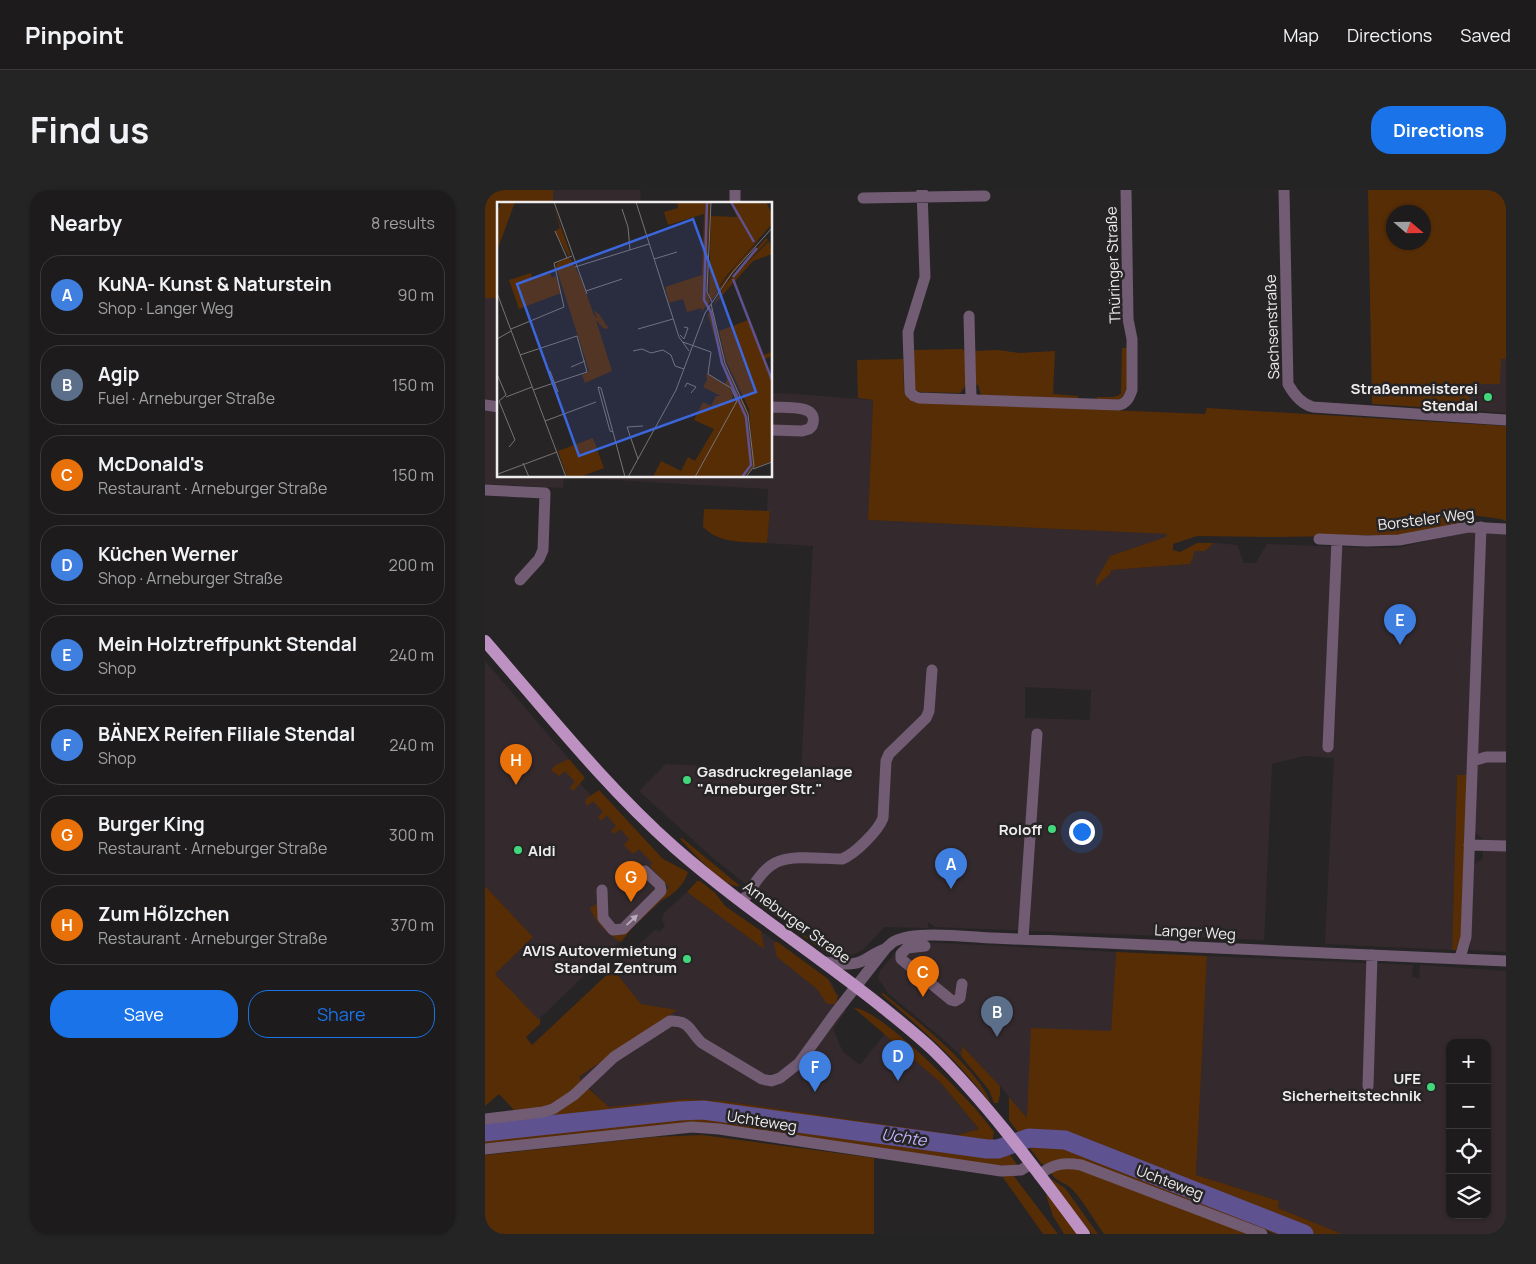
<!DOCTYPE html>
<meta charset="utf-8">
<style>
:root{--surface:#1d1b1c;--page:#252425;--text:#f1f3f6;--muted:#a0a1a3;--line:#3b393b;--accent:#1a73e8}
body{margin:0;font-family:Manrope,sans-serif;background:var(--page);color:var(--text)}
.controls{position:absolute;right:15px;bottom:15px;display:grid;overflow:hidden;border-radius:10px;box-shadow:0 1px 4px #0004}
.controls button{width:45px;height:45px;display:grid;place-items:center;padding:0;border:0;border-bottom:1px solid var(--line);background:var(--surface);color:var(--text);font:25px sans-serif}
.compass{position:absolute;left:901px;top:15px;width:45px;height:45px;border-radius:50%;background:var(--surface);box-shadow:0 1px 4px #0004;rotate:110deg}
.you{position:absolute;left:596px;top:641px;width:18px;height:18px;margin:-12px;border:4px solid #fff;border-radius:50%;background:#1a73e8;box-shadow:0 0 0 8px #1a73e833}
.badge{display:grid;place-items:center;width:32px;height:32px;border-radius:50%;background:var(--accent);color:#fff;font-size:16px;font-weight:700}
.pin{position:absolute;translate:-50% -41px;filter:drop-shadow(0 1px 2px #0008)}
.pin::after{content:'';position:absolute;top:26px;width:18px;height:15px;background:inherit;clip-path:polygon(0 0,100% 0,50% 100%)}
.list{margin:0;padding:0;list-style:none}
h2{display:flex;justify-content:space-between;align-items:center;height:65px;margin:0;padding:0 20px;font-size:21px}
h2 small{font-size:16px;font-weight:400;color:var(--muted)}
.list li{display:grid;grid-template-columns:32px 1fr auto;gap:15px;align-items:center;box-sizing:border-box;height:80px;margin:0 10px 10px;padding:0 10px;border:1px solid var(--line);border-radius:20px}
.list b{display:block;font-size:19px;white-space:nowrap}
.list p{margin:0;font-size:16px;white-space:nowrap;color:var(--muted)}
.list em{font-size:16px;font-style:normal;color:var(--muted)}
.actions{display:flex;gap:10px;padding:15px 20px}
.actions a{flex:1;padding:11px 0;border:1px solid var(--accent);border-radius:20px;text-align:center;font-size:18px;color:var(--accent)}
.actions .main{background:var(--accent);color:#fff}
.icon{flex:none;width:28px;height:28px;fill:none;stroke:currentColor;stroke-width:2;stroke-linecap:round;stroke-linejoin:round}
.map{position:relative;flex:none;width:1021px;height:1044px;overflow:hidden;border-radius:20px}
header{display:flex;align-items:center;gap:30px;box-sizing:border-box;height:70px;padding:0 25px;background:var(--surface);border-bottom:1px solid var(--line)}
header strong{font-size:24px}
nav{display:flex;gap:28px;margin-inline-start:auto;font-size:18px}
.intro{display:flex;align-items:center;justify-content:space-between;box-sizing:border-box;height:120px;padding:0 30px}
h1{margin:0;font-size:35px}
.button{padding:12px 22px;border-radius:20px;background:var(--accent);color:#fff;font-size:18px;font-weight:700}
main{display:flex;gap:30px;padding:0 30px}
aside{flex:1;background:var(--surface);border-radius:20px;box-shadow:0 1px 4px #0004}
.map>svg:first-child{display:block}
</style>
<header>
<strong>Pinpoint</strong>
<nav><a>Map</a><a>Directions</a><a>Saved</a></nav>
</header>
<div class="intro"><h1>Find us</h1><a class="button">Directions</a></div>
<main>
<aside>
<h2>Nearby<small>8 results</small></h2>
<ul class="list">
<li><span class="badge" style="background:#3f7fe0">A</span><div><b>KuNA- Kunst &amp; Naturstein</b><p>Shop · Langer Weg</p></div><em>90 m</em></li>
<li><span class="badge" style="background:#5c6f8a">B</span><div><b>Agip</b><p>Fuel · Arneburger Straße</p></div><em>150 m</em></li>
<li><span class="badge" style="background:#e8710a">C</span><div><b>McDonald's</b><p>Restaurant · Arneburger Straße</p></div><em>150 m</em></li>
<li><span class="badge" style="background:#3f7fe0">D</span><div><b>Küchen Werner</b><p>Shop · Arneburger Straße</p></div><em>200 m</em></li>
<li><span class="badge" style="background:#3f7fe0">E</span><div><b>Mein Holztreffpunkt Stendal</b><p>Shop</p></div><em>240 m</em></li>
<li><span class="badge" style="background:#3f7fe0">F</span><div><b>BÄNEX Reifen Filiale Stendal</b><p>Shop</p></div><em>240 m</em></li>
<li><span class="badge" style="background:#e8710a">G</span><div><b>Burger King</b><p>Restaurant · Arneburger Straße</p></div><em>300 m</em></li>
<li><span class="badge" style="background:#e8710a">H</span><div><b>Zum Hõlzchen</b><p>Restaurant · Arneburger Straße</p></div><em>370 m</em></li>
</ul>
<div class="actions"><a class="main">Save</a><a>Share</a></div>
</aside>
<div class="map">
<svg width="1021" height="1044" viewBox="0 0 1021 1044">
<rect width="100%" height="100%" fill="#272425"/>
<path fill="#342a2e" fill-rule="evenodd" d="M68,0h87l1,14h-88z
M0,108h14v178h272v-83l22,1 80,6 -5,120 299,14v3l-57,19 1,14 79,-6 3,-6 1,-7h11l9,-8 23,2 7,18h12l11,-19 75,3 55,1 69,-16 40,2v418l-36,-2 3,-85 10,-6v-20l-9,-7 1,-56 -18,-1 -5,175 -127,-6 9,-186 -30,-2 -32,8 -8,176 -329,-13 -7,-5v6l-44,-1 -21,23 -11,5 -17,-5 -73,-53 -49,-39 -74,-67 27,-27 135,7 12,-225 -46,-3 3,-31 -3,-1 1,-22 -204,-12 -1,11 -78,-4zM540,497l66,3 -1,30 -65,-2z
M1016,169h5v54l-37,-3 1,-27z
M0,471l84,98 -6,6 71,77 41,39 -55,60 -82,79 -43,-46 38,-37 -48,-51z
M202,702l76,56 -2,-17 71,52 4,11 2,1 -2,9 10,7 -13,18 10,23 17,13 25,-31 56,49 38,46 -22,6 -234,-34 -38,-2 -76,8 -30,-29 97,-68 -35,-6 -28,-35 43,-40 3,3 6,-6 -3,-6 2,-7z
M435,752l196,10 -5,80 -84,86 -27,-32 -38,-40 -1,10 -11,-11 -62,-52 -10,-15 2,-7 17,-21 9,-6z
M722,766l206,9 -1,12 7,1 1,-13 86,6v263h-164l-64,-26 1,-7 -83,-26zM965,853h37v172h-37z"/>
<path fill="#572d06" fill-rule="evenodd" d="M0,0h68v14h-54v94h-14z
M883,0h138v169h-5l-1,25h-30l-1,26 -97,-6zM938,22v30h-30v-30z
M637,158h6c0,12 4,48 -11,52 -6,1 -14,0 -20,0v-3h17l7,-3z
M477,159l3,2 1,34 -6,8 -40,-1 -5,-2 -3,-38 3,-2z
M513,160l21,3 36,-2 -2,43 25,2v3l-97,-4 -3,-10 -4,-1v-33z
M418,169l1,34 4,5 6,4 291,12 2,-6 299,18v95l-5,-2 -30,-4 -18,11 -48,9 -128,2 -80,-1 -24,8v6l7,2 17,-9h17l-9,8h-11l-1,7 -3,6 -79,6 -1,4 -14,12v-6l14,-24 56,-19 1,-3 -299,-14 5,-120 -15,-2 -1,-38z
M219,319l66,2 -3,32c-22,-1 -47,1 -64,-16z
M84,569l16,19 -12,13 -3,-4 5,-5 -10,-11 -6,5 -8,-6 5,-5z
M972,585h10l-6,162 -5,13h-4z
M114,600l64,69 25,13c-3,11 -15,24 -26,28l-28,26 -13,16c-13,-7 -26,-20 -31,-34l7,-4 16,28 50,-38 6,-7 -19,-21 2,-3 -13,-14 -6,5 -9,-9 5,-6 -9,-10 -6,5 -3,-3 5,-5 -9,-11 -6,6 -3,-4 5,-5 -10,-11 -6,5 -2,-3 2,-5z
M197,648l58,48c-15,4 -49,-36 -60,-47z
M212,691h3l15,12 10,13 36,25 3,18 -77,-57z
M0,696l48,51 -38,37 43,45 2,-1v6l-14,13 6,8 81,-76 28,35 36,6 -98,67 4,6 -34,24 -35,3 -15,-16 -14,12z
M273,710c27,19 60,50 91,61l-11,-2 -10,-5 -69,-50z
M291,751l52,38 8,15 2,1 -2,9h-9l-10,-15 -40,-32 -3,-13z
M631,762l91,4 -11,219 83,26 -1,7 64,26h-67l-175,-67 -56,-2 -3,-2 -32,-43v-23l18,21 4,-90 80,3z
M398,803c30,25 96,75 108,111 -32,-42 -69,-76 -110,-110z
M369,818c22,-1 98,75 115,94 9,9 17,20 25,30l-2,11 9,-1 17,24 -30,-1 -269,-40 -234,19v-23l59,-7 42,-28 23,21 76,-8 38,2 234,34 22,-6 -38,-46z
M477,856l38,40v8l-2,9h-4l-5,-13 -28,-34z
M217,945l172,23v76h-389v-79l170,-18z
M570,979h21l24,8 152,57h-148c-10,-14 -20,-32 -32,-45 -7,-7 -16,-7 -21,-16z
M528,985l45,59h-15l-41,-58z
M563,987l17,11 33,46h-6z
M562,1004l30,40h-13l-11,-18 -7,-21z"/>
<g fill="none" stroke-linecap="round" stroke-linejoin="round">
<path stroke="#5e5291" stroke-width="19" d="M0,942l194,-21 24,-1 284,39h11l31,-11 36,2 239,94"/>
<path stroke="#715c73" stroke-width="11" d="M250,0v14
M437,0l3,87 -17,55 2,60 4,4 5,2 200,7c8,-2 10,-7 13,-15v-51l-4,-20 -2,-129
M799,0l4,194c6,11 13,20 25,23l193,13
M378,8l122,-2
M484,126l2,83
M0,215l14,2
M286,217c13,1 50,-4 41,19l-3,3 -7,2 -31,-1
M0,300l60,3 -2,57 -4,9 -19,21
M834,349l48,2 32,-1 69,-13 38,2
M843,557l9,-207
M988,571l13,-4h20
M984,655l37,1
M117,700l1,28 10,12 10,-1 38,-38 -1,-6 -15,-14
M257,712c9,-12 19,-32 33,-39 16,-9 48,-4 67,-4 13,-5 36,-28 41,-41l3,-57 3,-7 37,-36 3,-7 3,-41
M538,749l14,-205
M440,756l-18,2 -6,6v5l50,41 4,1 5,-3 2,-14
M975,768l6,-21 15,-410
M339,772c13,1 28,5 40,-2 7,-4 13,-8 21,-11
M883,896l4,-131
M0,929l58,-7 10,-3 21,-14 40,-38 56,-36c20,-1 20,11 32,22l60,36 9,2 9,-3 19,-15 34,-47 53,-68c3,-2 6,-6 9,-7 20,-11 75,-4 98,-3l513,23
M0,959l207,-22 27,2 282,42 20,-1 10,-6
M554,985c14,-11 24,-13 42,-10l181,69"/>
<path stroke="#bd92c2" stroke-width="12" d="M0,451c61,70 120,145 190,207 65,57 138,104 206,158 17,14 35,28 52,44 56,55 104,121 151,184"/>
</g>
<defs><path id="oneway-solid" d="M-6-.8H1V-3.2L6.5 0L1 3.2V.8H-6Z" transform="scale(1.25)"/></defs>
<use fill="#b6abb6" href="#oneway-solid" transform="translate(147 730) rotate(-43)"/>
<g fill="#42d77b" stroke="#272425" stroke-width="2">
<circle cx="1003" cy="207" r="5"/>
<circle cx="202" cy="590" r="5"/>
<circle cx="567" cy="639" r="5"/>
<circle cx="33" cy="660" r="5"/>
<circle cx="202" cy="769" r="5"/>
<circle cx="946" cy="897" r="5"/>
</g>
<g text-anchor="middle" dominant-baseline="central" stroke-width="5" stroke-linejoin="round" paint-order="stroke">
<g font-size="15" fill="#eeeced" stroke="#272425">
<text transform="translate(628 75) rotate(-92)">Thüringer Straße</text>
<text transform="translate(787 137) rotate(-92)">Sachsenstraße</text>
<text transform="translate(941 329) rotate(-7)">Borsteler Weg</text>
<text transform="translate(312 732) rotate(36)">Arneburger Straße</text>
<text transform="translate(710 742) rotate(3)">Langer Weg</text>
<text transform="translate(277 931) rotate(9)">Uchteweg</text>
<text transform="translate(685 992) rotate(21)">Uchteweg</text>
</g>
<g font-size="15" font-weight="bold" fill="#eeeced" stroke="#272425" text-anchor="end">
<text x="993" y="198">Straßenmeisterei<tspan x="993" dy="17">Stendal</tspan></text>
<text x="212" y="581" text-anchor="start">Gasdruckregelanlage<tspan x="212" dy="17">"Arneburger Str."</tspan></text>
<text x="557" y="639">Roloff</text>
<text x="43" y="660" text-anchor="start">Aldi</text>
<text x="192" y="760">AVIS Autovermietung<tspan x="192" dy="17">Standal Zentrum</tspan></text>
<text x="936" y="888">UFE<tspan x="936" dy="17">Sicherheitstechnik</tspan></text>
</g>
<g font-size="16" font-style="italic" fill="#c1b6ff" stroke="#272425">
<text transform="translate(419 947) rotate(8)">Uchte</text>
</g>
</g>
<g transform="translate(12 12)">
<rect width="275" height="275" fill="#272425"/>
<path d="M4,0h14l-18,49v-38zM55,0l18,51 -1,4 -14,-26 5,-3zM180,0h33l-3,90 3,10 -9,10 1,-4 -15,4 -4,-13 -14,4 -4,-16 37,-12 2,-61 -36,11 -4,-13 14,-4zM215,0h54l6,12v10l-45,51 -15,22 26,-34 22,-24 -48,61 -3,-4 2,-80 26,1 -6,-14zM269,36l2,2 -27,29 28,-28 3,13 -19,7 -18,20 28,74 9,-3v4l-8,3 8,20v82l-18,7 -5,-59 -23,-48 -7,-30 29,-11 -14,-38 -21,24 12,-21zM71,56l3,1 10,20 13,36 3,3 -3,-7 5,3 10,15 -6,-1 -7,-8 16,51 -27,12 -3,-8 7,-4 -33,-104 1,-4zM34,71l1,4 18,-4 2,5 4,-2 5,17 -42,16 -10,-29zM215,104l12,56 22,46 8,57 -9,12h-92l8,-16 20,10 7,-14 7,4 19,-32 -20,-9 9,-18 8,4 5,-10h5l-18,-9 4,-7 -1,-7 23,14 4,7 -1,4 5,4 -5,-13 -7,-5 2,-5 -19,-64 -13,26zM96,236l11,30 -24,9h-13l-9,-26z" fill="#572d06"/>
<path fill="none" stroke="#5e5291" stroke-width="2.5" d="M210,0l-3,98 7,12 11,51 24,54 5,48 -9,12M234,0l23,40M236,75l24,-29M236,77l39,101"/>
<path fill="none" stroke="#777475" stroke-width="1" d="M57,0l33,92M139,0l43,135 10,14M214,0l-4,90 5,10M125,7l6,18 2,23M58,29l12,27M157,57l23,-7M78,65l74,-23M89,89l36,-12M0,91l69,184M214,102l14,59 23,51 6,52 -8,11M14,127l53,-22 -10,-44 18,-7M141,127l35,-10M183,133l4,4 4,-11 -4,-1M0,137l14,-8M186,140l28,10 -3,22 23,14 6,13 -42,76M136,149l9,-2 9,4 12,-3 8,5 4,11 9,3M23,153l57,-19 10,36 -54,18M74,165l14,-6M53,169l8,21M0,172l9,21 -7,6 16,39 -6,7M101,185l3,1 12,44 -3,-1zM188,185l2,-4 9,4 -5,6M9,195l26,-10M48,219l51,-19M116,230l12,45M141,257l-11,-32 16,-1M26,261l6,14M256,267l19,-7M1,272l59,-22M131,275l48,-87 29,-77 27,-40 40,-45"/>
<path fill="#3c66db" fill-opacity="0.15" stroke="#3c66db" stroke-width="2.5" d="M196,17l63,173 -177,64 -62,-172z"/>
<rect width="275" height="275" fill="none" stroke="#eeeced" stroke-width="2.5"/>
</g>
</svg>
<div class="controls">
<button>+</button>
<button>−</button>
<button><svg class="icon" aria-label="locate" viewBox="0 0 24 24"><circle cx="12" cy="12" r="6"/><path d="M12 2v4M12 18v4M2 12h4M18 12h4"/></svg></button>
<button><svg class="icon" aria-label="layers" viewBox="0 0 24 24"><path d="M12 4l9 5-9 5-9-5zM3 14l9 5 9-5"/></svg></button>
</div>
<svg class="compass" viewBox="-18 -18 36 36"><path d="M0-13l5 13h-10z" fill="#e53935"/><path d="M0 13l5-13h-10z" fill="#a0a1a3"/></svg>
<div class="you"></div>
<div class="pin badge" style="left:466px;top:699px;background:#3f7fe0">A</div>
<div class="pin badge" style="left:512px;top:847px;background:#5c6f8a">B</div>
<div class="pin badge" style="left:438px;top:807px;background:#e8710a">C</div>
<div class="pin badge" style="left:413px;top:891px;background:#3f7fe0">D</div>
<div class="pin badge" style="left:915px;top:455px;background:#3f7fe0">E</div>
<div class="pin badge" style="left:330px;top:902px;background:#3f7fe0">F</div>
<div class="pin badge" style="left:146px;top:712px;background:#e8710a">G</div>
<div class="pin badge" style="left:31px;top:595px;background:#e8710a">H</div>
</div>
</main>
